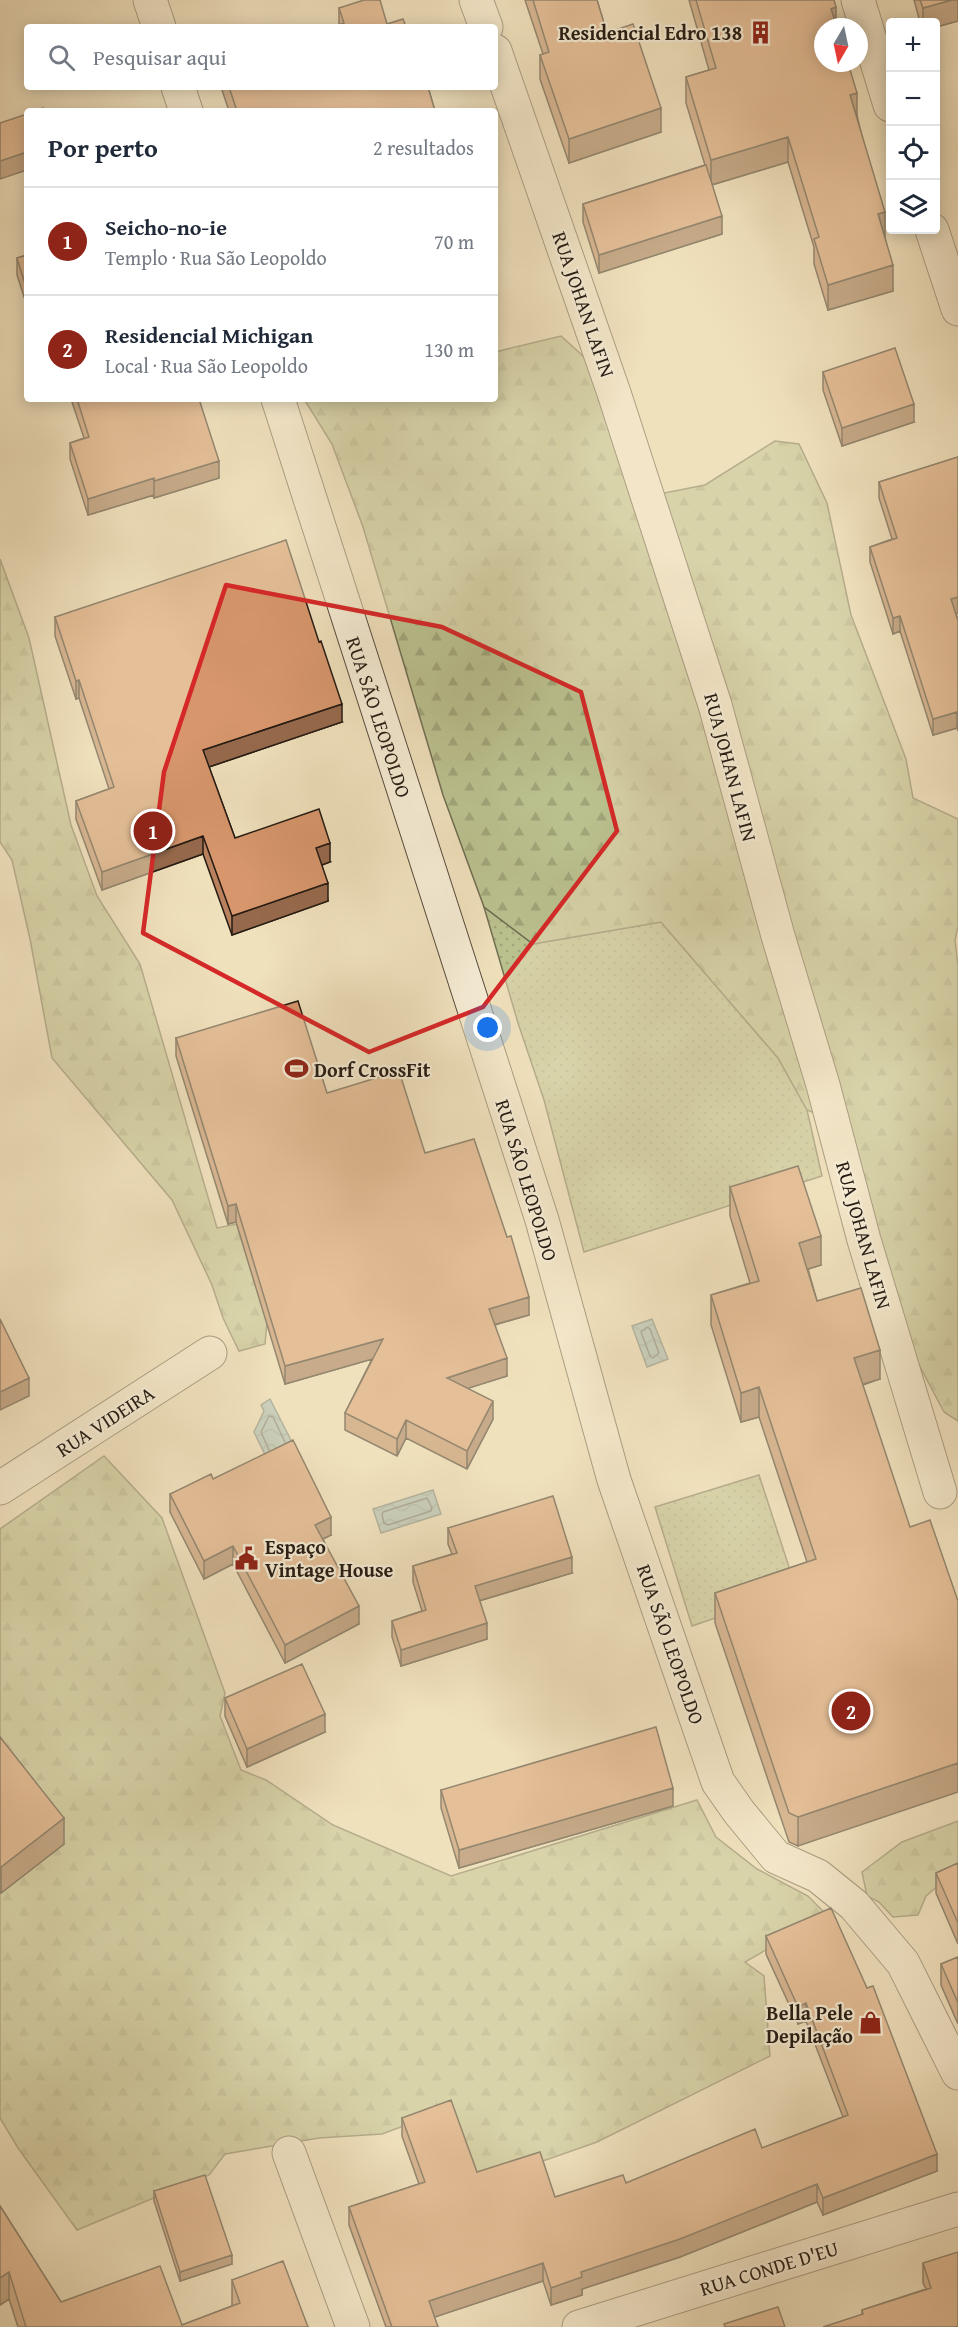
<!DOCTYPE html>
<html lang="pt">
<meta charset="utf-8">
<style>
:root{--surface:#fff;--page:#f6f6f7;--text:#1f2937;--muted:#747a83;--line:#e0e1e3;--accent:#8f2418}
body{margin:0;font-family:"Gentium Book Plus",serif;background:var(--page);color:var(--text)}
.controls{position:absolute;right:18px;top:18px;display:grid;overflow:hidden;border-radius:6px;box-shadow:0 3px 15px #0003}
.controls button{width:54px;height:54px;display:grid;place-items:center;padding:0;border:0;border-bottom:2px solid var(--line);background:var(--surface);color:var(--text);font:30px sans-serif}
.compass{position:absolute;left:814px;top:18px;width:54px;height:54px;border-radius:50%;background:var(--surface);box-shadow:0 3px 15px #0003;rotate:189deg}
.you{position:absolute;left:488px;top:1028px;width:21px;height:21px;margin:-15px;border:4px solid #fff;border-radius:50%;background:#1a73e8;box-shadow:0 0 0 9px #1a73e833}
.badge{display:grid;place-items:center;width:39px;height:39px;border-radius:50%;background:var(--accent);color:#fff;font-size:20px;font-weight:700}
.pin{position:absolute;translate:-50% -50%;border:3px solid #fff;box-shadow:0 2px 6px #0006}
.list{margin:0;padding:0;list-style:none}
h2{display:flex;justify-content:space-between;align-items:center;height:78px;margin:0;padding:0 24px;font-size:26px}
h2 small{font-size:20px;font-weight:400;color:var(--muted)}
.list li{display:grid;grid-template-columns:39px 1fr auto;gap:18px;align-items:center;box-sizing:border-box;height:108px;padding:0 24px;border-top:2px solid var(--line)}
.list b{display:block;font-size:22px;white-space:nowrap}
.list p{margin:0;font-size:20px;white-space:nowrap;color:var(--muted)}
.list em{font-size:20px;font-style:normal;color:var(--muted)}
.icon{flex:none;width:33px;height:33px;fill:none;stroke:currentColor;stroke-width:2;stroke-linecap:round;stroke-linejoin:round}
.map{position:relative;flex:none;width:958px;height:2327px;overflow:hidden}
.search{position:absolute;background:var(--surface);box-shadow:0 3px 15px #0003;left:24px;top:24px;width:474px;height:66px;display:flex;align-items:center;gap:15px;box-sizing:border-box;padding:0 21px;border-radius:6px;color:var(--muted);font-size:22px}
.panel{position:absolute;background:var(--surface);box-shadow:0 3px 15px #0003;left:24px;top:108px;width:474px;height:294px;border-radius:6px}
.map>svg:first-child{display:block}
</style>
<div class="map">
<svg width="958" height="2327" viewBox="0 0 958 2327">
<defs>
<pattern id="grass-dots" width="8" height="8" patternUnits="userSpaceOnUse" patternTransform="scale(1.5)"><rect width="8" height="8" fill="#bbc290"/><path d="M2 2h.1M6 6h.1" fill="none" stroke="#a1a67b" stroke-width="1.8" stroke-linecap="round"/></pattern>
<pattern id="forest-firs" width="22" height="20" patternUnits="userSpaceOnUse" patternTransform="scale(1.5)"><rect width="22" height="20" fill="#bbc290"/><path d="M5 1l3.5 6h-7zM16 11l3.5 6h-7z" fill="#a1a67b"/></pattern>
<pattern id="water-waves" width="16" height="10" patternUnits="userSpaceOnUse" patternTransform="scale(1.5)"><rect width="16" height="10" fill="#9ebbbb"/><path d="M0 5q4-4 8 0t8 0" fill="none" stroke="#88a0a0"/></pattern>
</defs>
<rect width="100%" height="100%" fill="#f0e1bd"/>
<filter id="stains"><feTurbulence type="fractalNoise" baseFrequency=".00333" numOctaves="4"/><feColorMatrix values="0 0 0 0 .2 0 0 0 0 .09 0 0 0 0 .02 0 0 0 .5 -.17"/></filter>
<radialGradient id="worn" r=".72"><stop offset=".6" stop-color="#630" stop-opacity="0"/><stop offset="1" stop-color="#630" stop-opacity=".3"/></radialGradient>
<path fill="url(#grass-dots)" stroke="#706e52" stroke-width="1.5" d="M484,907l49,37 128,-22 117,136 29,52 15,66 -238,76 -40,-152 -26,-77z
M759,1475l31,95 140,-26 -238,82 -37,-119z"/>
<path fill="url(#forest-firs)" stroke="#706e52" stroke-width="1.5" d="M561,336l34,31 44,131 66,-13 70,-44 24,3 28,59 24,112 55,144 7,39 45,21v107l-3,14 3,26v455l-14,-9 -36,-68 -61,-217 -40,-17 -29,-52 -117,-136 -128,22 -49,-37 -41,-112 -80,-268 -31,-83 -28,-45h191v-47z
M0,559l29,79 42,187 26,71 43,68 77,264 20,-4 30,98 -2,22 -26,7 -16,-33 -11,-33 -40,-85 -120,-142 -22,-119 -18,-79 -12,-18z
M104,1456l58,62 63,175 -5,23 21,54 25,10 67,45 118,51 246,-76 19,37 41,32 51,27 19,19 -82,47 19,14 6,80 -173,86 -117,41 -28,-75 -70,26 -63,4 -94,16 -16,21 -132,55 -59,-82 -18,-30v-589z
M958,1821v48l-32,27 -8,19 -25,2 -14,-15 -12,-6 -5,-24 40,-30z"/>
<path fill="url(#water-waves)" stroke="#6e7b78" stroke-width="1.5" d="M652,1319l16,40 -21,8 -15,-41z
M270,1399l28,55 -27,13 -17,-35 10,-21 -3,-6z
M433,1490l8,24 -60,19 -8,-24z"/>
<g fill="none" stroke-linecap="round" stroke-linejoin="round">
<path stroke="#626b67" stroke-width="1.5" d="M647,1327l3,2 9,24 -6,5 -3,-2 -9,-24z
M269,1450l-8,-18 8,-16 4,1 12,25
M427,1498l5,10 -1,3 -43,14 -4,-2 -2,-8 1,-3z"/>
<defs>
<path id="minor" d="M150,0l9,27
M476,0l10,27
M858,0l32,105
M495,51l119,342 101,312 63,231 45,149 41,155 76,252
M178,87l8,24
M932,230l26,79
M278,399l264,821 72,260 104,302 21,30 37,45 42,19 36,29 49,58 55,110
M0,1488l210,-135
M289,2153l64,174
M579,2327l379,-118"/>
</defs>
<use href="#minor" stroke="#584c3e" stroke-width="35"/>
<use href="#minor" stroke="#f5ecd4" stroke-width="33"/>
</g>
<path fill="#b9815d" stroke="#251b13" stroke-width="1.5" d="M525,0h72l10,33 54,99 -92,31 -29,-84v-24l3,-1z
M689,0h145l2,24 49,213 8,54 -65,19 -14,-46v-17l-26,-85 -76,23 10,49 -123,39 -16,-51v-18l122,-39 -19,-62v-26l23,-7z
M914,0h44v21l-22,6v-5h-16z
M339,8l48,16 -48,1z
M221,87h207l7,24h-206z
M27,255v51l-10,-31v-17z
M823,372l91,50 -72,24 -19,-56z
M71,399h130h-2l20,79 -65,20v-3l-66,20 -18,-56v-16l14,-5z
M958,457v156h-2l2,8v110l-1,-3 -24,7 -33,-104 -7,3 -23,-72v-15l22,-8 -13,-41v-16z
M55,617l287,105 -133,45 26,71 95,24 -8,3 6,36 -96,34 -29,-81 -101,36 -26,-71v-18l33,-12 -30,-91 -3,1 -21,-63z
M176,1038l151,55 98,60 104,162 -34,10 12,51 -39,12 25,31 -26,50 -61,-31 -9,18 -52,-26v-17l27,-54 -87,25 -49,-162 -8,2 -52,-168z
M730,1187l91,78 -13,4 9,32 63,78 -17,6 -65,461 -9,-4 -74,-219v-30l92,-31 -48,-145 -18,5 -30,-97v-30l39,-12 -20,-67z
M213,1479l118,56 -8,4 36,85 -74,39 -52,-99 -29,15 -34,-67v-18z
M448,1528l124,45 -93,28 8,38 -86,27 -9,-29v-16l30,-10 -9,-29v-16l39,-12 -4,-10z
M225,1698l100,34 -78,35 -22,-51z
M0,1737l64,107 -63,49 -1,-1z
M441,1790l232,16 -214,62 -18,-60z
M958,1863v81l-22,-51v-20z
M766,1936l171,235 -114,44 -6,-13 -137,55 -98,32v6l-31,10 -8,-24 -109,36 4,10h-52l-37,-102v-18l70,-23 -17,-48v-18l75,54 78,25 71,-14 136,-35 81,-31 -37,-96 -8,3 -32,-70z
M958,1957v67l-17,-39v-21z
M154,2191l78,73 -52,17 -26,-80z
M0,2206l61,96 121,23 50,-19v-26l76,47h-290l-9,-28 -9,6z
M923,2263l35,64 -96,-13v-4l64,-21 -3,-6z"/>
<path fill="#96694c" stroke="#251b13" stroke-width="1.5" d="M952,0h6v21l-22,6v-5h-13v-14z
M836,7v20l-5,-18z
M857,93v25l-7,-23z
M661,108v24l-92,31v-24z
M788,137v25l-77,23v-25z
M27,152v18l-27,9v-18z
M885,212v25l-7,-23z
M722,216v18l-123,39v-18z
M893,265v26l-65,19v-25z
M914,404v18l-72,24v-18z
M219,461v17l-65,20v-17z
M154,478v17l-66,20v-16z
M958,597v16l-7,2v-16z
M900,616v15l-7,3v-16z
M79,680v18l-3,1v-18z
M342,704v18l-139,47v-19z
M957,712v16l-24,7v-16z
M203,836v18l-101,36v-18z
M330,843v19l-14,5v-19z
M328,883v18l-96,34v-19z
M236,1204v18l-8,2v-18z
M821,1236v29l-22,7v-29z
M529,1297v18l-40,11v-17z
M383,1339v17l-98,28v-18z
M880,1350v29l-26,8v-29z
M507,1358v18l-60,19v-17z
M29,1378v18l-29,14v-18z
M759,1387v30l-18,5v-29z
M493,1401v18l-26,50v-18z
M406,1420v18l-9,18v-17z
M331,1517v18l-16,8v-18z
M233,1546v18l-29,15v-18z
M572,1557v16l-97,29v-16z
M359,1606v18l-74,39v-18z
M487,1623v16l-86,27v-16z
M325,1714v18l-78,35v-18z
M958,1763v29l-160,54v-29z
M673,1788v18l-214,62v-18z
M64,1818v26l-63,49v-26z
M806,2003v18l-8,3v-17z
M937,2154v17l-114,44v-17z
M817,2184v18l-137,55 -98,32v6l-31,10v-17l30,-16z
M232,2255v9l-52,17v-9z
M543,2263v18l-114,38v-18z
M9,2272v27l-9,6v-27z"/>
<path fill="#d7966c" stroke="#251b13" stroke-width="1.5" d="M364,0h16l7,24 16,-5 3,8h-73l11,-4 -5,-15z
M533,0h64l10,33 26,-9 28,84 -92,31 -29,-84 9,-3z
M696,0h138l2,7 -5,2 6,18h-14v36h25l9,30 -7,2 35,117 -7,2 15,51 -65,20 -14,-46 5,-2 -31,-100 -77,23 -25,-83 30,-9z
M920,0h32l-29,8z
M229,87h199l7,24h-198z
M43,108l1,3h-9z
M27,114v38l-27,9v-38z
M706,165l16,51 -123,39 -16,-51z
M27,255v35l-10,-32z
M895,348l19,56 -72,24 -19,-56z
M77,399h122l20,62 -65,20v-3l-66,21 -18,-56 19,-6z
M958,457v140l-7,2 7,22v94l-1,-3 -24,7 -33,-103 -7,2 -23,-71 27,-9 -18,-56z
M286,540l33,102 2,-1 21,63 -139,46 32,88 84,-29 11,34 -14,5 12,35 -96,33 -29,-80 -101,36 -26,-71 38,-14 -35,-107 -3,1 -21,-64z
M298,1001l29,92 72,-22 26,82 49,-14 33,98 4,-1 18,61 -40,12 18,49 -60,20 46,23 -26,50 -61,-31 -9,19 -52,-26 38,-74 -98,27 -49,-162 -8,2 -52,-168z
M798,1166l23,70 -22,7 18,58 44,-13 19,62 -26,8 56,169 20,-7 28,81v162l-160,54 -9,-4 -74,-220 101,-34 -57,-172 -18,6 -30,-98 48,-14 -29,-94z
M0,1319l29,59 -29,14z
M293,1440l38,77 -16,8 44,81 -74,39 -52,-99 -29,15 -34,-67 41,-20 2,5z
M553,1496l19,61 -97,29 12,37 -86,27 -9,-29 34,-11 -13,-44 44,-13 -9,-25z
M302,1664l23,50 -78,35 -22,-51z
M656,1727l17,61 -214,62 -18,-60z
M0,1737l64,81 -63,49h-1z
M958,1863v60l-22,-50z
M831,1908l36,80 6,-2 64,168 -114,44 -6,-14 -137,55 -99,33 1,5 -31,11 -8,-25 -114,38 9,26h-46l-43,-120 76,-25 -23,-64 49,-18 26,72 63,-20 15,45 68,-22 3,8 129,-54 7,19 86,-33 -42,-112 -8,4 -32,-71z
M958,1957v46l-17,-39z
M205,2175l27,80 -52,17 -26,-81z
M0,2206l61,96 99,-36 22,59 58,-22 -8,-23 51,-19 25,66h-282l-17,-55 -9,6z
M958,2252v75h-135l40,-13 -1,-4 69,-22 -8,-25z
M778,2307l7,20h-60l-1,-3z"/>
<path d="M0 0H958V2327H0ZM226,585l216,42 139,65 36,139 -134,176 -114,45 -226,-119 21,-161z" fill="#f0e1bd" fill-opacity=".55" fill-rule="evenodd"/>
<path fill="none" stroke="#d62828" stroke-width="4.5" stroke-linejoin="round" d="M226,585l216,42 139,65 36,139 -134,176 -114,45 -226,-119 21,-161z"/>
<defs>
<symbol id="building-bare" viewBox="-9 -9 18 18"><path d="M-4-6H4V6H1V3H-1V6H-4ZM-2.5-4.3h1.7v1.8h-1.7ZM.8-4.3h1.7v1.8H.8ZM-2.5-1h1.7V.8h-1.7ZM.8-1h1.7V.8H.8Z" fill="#8f2418" stroke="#f5ecd4" stroke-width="2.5" paint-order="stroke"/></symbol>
<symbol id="stadium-bare" viewBox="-9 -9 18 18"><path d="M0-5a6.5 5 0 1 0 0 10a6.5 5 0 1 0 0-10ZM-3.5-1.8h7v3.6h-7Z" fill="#8f2418" stroke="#f5ecd4" stroke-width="2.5" paint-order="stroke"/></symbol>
<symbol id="civic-bare" viewBox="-9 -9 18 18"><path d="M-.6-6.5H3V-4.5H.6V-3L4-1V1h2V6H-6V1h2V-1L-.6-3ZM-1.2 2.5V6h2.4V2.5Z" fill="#8f2418" stroke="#f5ecd4" stroke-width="2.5" paint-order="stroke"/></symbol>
<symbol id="shop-bare" viewBox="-9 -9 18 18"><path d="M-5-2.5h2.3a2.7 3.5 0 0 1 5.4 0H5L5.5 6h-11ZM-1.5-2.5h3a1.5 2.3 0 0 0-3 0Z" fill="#8f2418" stroke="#f5ecd4" stroke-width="2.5" paint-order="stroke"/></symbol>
</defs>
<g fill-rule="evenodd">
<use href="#building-bare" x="744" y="16" width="33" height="33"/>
<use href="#stadium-bare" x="280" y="1052" width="33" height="33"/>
<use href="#civic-bare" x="230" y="1542" width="33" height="33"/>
<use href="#shop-bare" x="854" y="2006" width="33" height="33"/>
</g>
<g text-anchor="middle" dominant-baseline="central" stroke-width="4.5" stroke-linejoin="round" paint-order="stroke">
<g font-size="20" font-weight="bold" fill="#251b13" stroke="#f5ecd4" text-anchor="end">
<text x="742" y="32">Residencial Edro 138</text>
<text x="314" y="1069" text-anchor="start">Dorf CrossFit</text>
<text x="265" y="1546" text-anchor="start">Espaço<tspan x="265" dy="23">Vintage House</tspan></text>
<text x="853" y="2012">Bella Pele<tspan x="853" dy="23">Depilação</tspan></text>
</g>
<g font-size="20" fill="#251b13" stroke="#f5ecd4">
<text transform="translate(584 304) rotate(71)">RUA JOHAN LAFIN</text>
<text transform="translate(379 717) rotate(72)">RUA SÃO LEOPOLDO</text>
<text transform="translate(731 767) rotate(75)">RUA JOHAN LAFIN</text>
<text transform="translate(527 1180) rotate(73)">RUA SÃO LEOPOLDO</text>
<text transform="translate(864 1235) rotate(74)">RUA JOHAN LAFIN</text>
<text transform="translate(105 1421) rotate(-33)">RUA VIDEIRA</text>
<text transform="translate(671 1644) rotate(71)">RUA SÃO LEOPOLDO</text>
<text transform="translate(769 2268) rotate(-17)">RUA CONDE D'EU</text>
</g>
</g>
<rect width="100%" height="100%" filter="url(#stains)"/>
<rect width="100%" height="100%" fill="url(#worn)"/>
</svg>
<div class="controls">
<button>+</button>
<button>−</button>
<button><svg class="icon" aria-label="locate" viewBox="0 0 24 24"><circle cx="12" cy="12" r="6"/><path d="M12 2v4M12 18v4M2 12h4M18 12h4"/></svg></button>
<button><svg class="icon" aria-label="layers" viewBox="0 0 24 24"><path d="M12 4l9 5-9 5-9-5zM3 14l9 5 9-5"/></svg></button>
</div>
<svg class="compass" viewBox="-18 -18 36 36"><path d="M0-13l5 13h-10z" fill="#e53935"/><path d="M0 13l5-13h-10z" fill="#747a83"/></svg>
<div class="you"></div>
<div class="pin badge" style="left:153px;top:831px">1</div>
<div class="pin badge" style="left:851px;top:1711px">2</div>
<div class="search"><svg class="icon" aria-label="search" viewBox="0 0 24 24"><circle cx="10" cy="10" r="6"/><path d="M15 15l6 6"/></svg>Pesquisar aqui</div>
<section class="panel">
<h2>Por perto<small>2 resultados</small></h2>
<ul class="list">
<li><span class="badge">1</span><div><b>Seicho-no-ie</b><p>Templo · Rua São Leopoldo</p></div><em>70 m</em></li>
<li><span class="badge">2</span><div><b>Residencial Michigan</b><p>Local · Rua São Leopoldo</p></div><em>130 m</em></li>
</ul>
</section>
</div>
